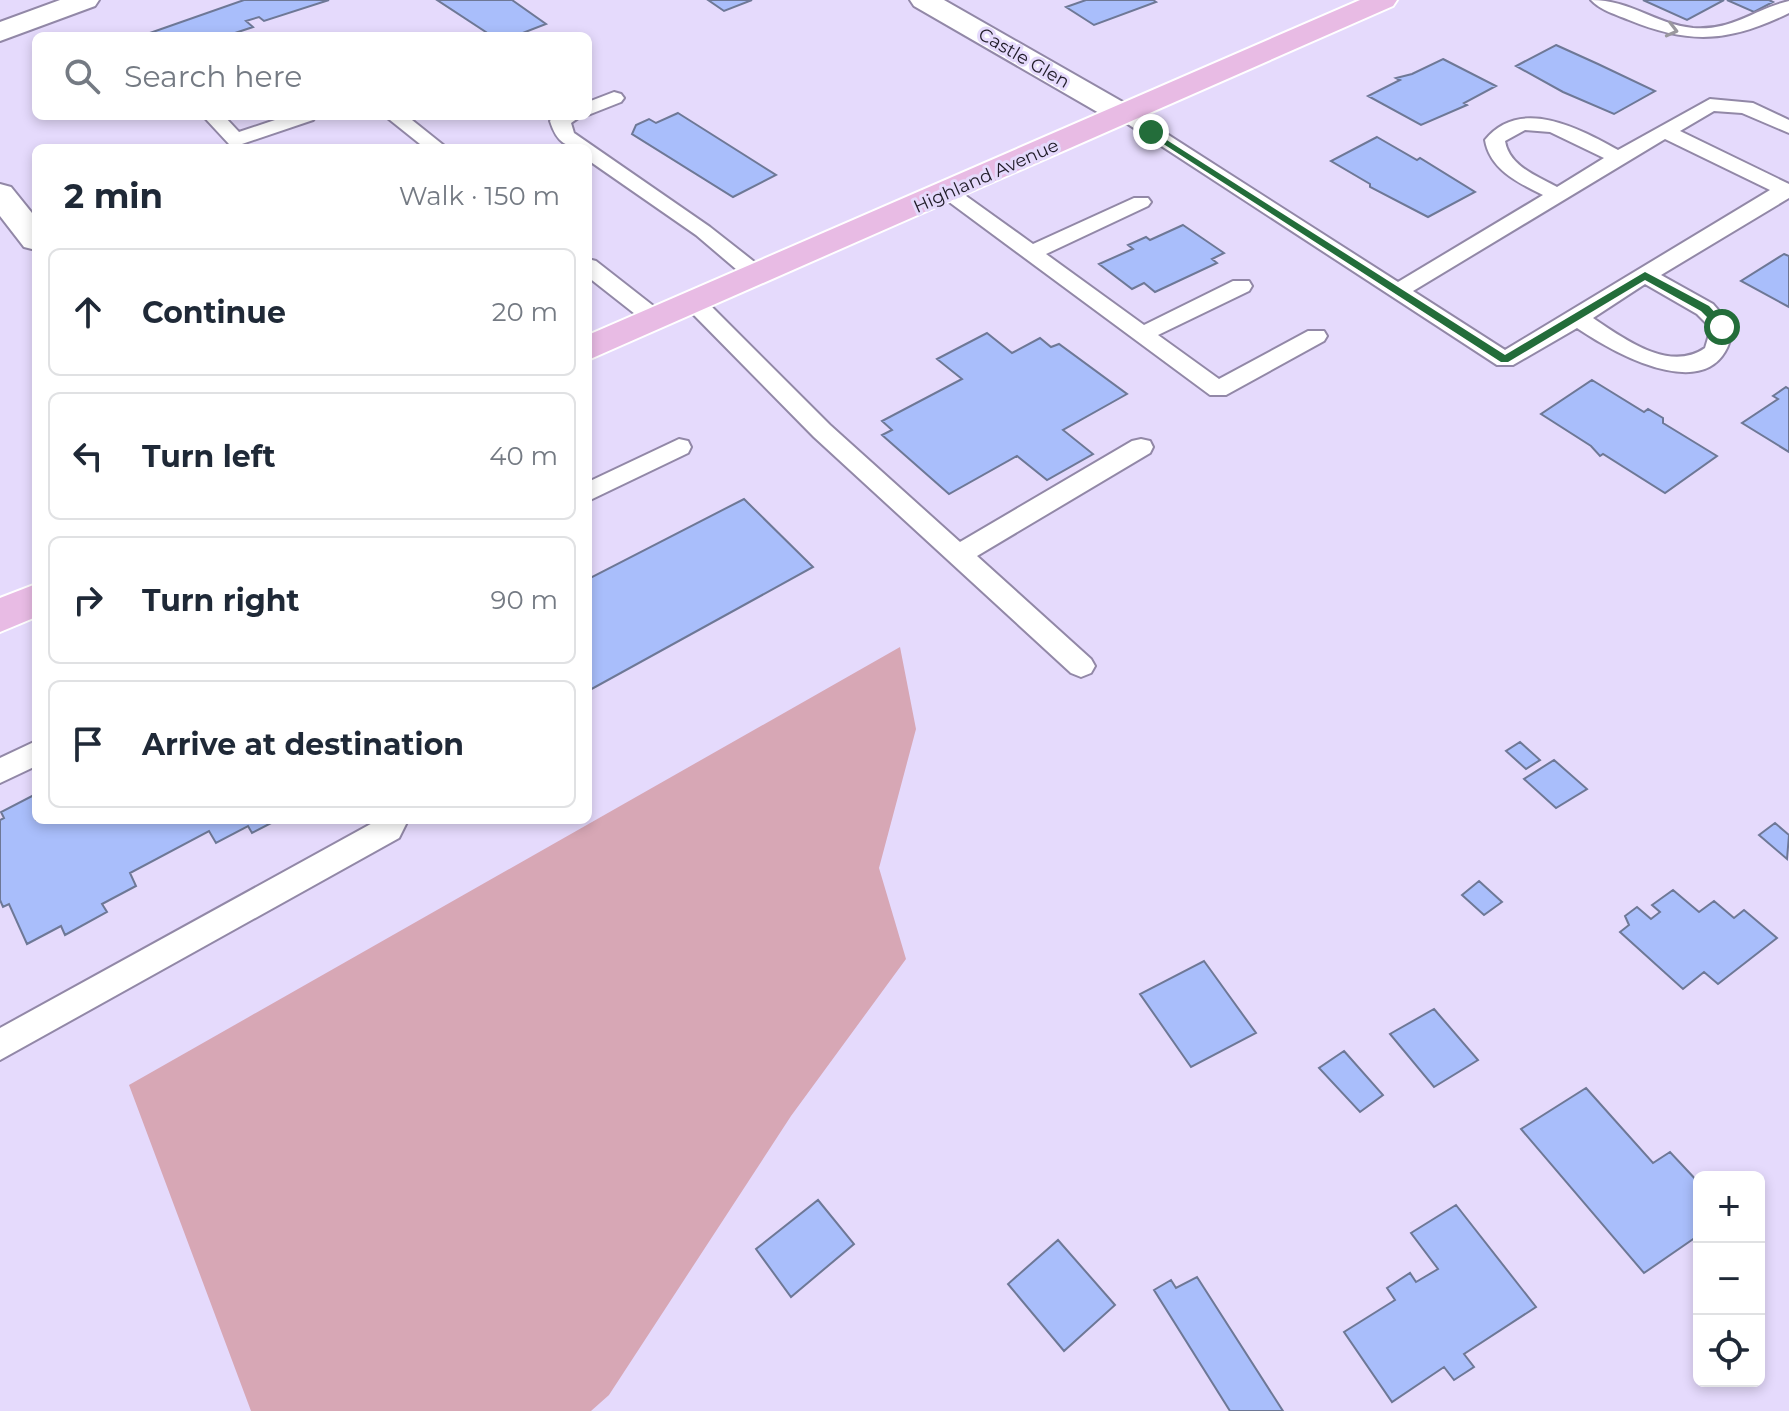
<!DOCTYPE html>
<meta charset="utf-8">
<style>
:root{--surface:#fff;--page:#f2f2f3;--text:#1f2937;--muted:#747a83;--line:#e0e1e3}
body{margin:0;font-family:Montserrat,sans-serif;background:var(--page);color:var(--text)}
.controls{position:absolute;right:24px;bottom:24px;display:grid;overflow:hidden;border-radius:12px;box-shadow:0 4px 12px #0003}
.controls button{width:72px;height:72px;display:grid;place-items:center;padding:0;border:0;border-bottom:2px solid var(--line);background:var(--surface);color:var(--text);font:40px sans-serif}
.stop{position:absolute;width:24px;height:24px;margin:-18px;border:6px solid #236d3a;border-radius:50%;background:#fff}
.stop.end{background:#236d3a;border-color:#fff;box-shadow:0 2px 8px #0008}
.list{margin:0;padding:0;list-style:none}
h2{display:flex;justify-content:space-between;align-items:center;height:104px;margin:0;padding:0 32px;font-size:34px}
h2 small{font-size:26px;font-weight:400;color:var(--muted)}
.list li{display:grid;grid-template-columns:52px 1fr auto;gap:24px;align-items:center;box-sizing:border-box;height:128px;margin:0 16px 16px;padding:0 16px;border:2px solid var(--line);border-radius:12px}
.list b{display:block;font-size:30px;white-space:nowrap}
.list em{font-size:26px;font-style:normal;color:var(--muted)}
.icon{flex:none;width:44px;height:44px;fill:none;stroke:currentColor;stroke-width:2;stroke-linecap:round;stroke-linejoin:round}
.map{position:relative;flex:none;width:1789px;height:1411px;overflow:hidden}
.search{position:absolute;background:var(--surface);box-shadow:0 4px 12px #0003;left:32px;top:32px;width:560px;height:88px;display:flex;align-items:center;gap:20px;box-sizing:border-box;padding:0 28px;border-radius:12px;color:var(--muted);font-size:30px}
.panel{position:absolute;background:var(--surface);box-shadow:0 4px 12px #0003;left:32px;top:144px;width:560px;height:680px;border-radius:12px}
.map>svg:first-child{display:block}
</style>
<div class="map">
<svg width="1789" height="1411" viewBox="0 0 1789 1411">
<rect width="100%" height="100%" fill="#e5dafc"/>
<path fill="#d7a7b5" d="M900,647l16,82 -37,139 27,91 -115,157 -182,279 -18,16h-340l-122,-326z"/>
<path fill="#a9befb" stroke="#6e7896" stroke-width="2" d="M244,0h85l-65,21 -5,-4 -13,4 7,6 -27,9 -79,-2z
M437,0h75l34,24 -31,12h-23z
M708,0h44l-28,11z
M1086,0h67l3,2 -62,23 -28,-18z
M1643,0h81l-37,20z
M1727,0h42l4,2 -19,10z
M1556,45l42,19 57,27 -41,23 -51,-22 -47,-26z
M1443,59l53,27 -32,17 3,2 -46,20 -53,-29 32,-16 -4,-2 16,-4z
M678,113l98,62 -43,22 -101,-63 4,-9 13,-6 7,4z
M1377,137l40,23 3,-2 55,34 -47,25 -58,-30v-3l-39,-23z
M1183,225l41,28 -12,6 5,4 -62,29 -11,-9 -12,6 -33,-25 34,-15 -5,-4 18,-8 4,3z
M1784,254l5,2v51l-48,-26z
M987,333l25,20 28,-15 11,9 8,-3 68,50 -64,36 30,24 -46,26 -30,-24 -68,38 -67,-59 10,-5 -10,-9 80,-42 -25,-20z
M1592,380l52,32 4,-3 15,9v5l54,33 -52,37 -62,-39 -3,2 -9,-10 -50,-32z
M1786,387l3,2v63l-47,-29 36,-24 -5,-3z
M744,499l69,68 -225,124v-112z
M1520,742l20,18 -14,9 -20,-18z
M1554,760l33,29 -31,19 -32,-29z
M36,794v26h241l-25,13 -4,-7 -32,17 -7,-12 -79,42 6,13 -34,18 5,8 -42,23 -4,-9 -34,18 -18,-40 -6,3 -3,-7v-80l4,-2 -3,-6z
M1775,823l14,12 -2,24 -28,-24z
M1479,881l23,21 -18,13 -22,-20z
M1673,890l26,22 15,-11 20,17 10,-8 33,28 -59,46 -14,-12 -21,17 -63,-57 9,-7 -4,-9 12,-9 14,12 9,-7 -8,-7z
M1204,961l52,72 -65,34 -51,-73z
M1434,1009l44,51 -44,27 -44,-53z
M1344,1051l39,44 -23,17 -41,-44z
M1586,1088l67,75 17,-11 29,31v52l-55,38 -123,-144z
M818,1200l36,44 -63,53 -35,-48z
M1456,1205l80,102 -72,47 10,13 -20,13 -10,-13 -52,35 -48,-70 51,-32 -8,-12 23,-15 6,9 22,-13 -27,-36z
M1058,1240l57,65 -51,46 -56,-67z
M1197,1277l86,134h-53l-76,-121 17,-10 5,8z"/>
<g fill="none" stroke-linecap="round" stroke-linejoin="round">
<defs>
<path id="service" d="M1591,0c40,0 64,24 102,28 40,3 61,-19 96,-27v12c-59,29 -99,32 -160,7 -12,-5 -29,-10 -38,-20z
M614,92l7,2 3,4 -3,4 -33,13v-13z
M1710,99l43,4 36,17v13l-47,-20 -28,-2 -34,20 109,53v14l-128,77 52,29 20,23c-12,85 -115,29 -156,1l-64,37h-16l-383,-250 10,-6 7,2 267,171 145,-87c-24,-12 -53,-25 -58,-55 35,-44 95,-11 133,10zM1525,130l25,2 54,26 -47,29c-20,-11 -48,-21 -52,-46zM1665,139l105,51 -265,160 -92,-59zM1645,284l52,30 14,14 -6,20c-36,25 -82,-10 -112,-30z
M203,116h21l15,16 48,-16h29l-3,4 -77,26 -7,-2z
M385,116h22l40,32h-22z
M581,116l-10,7 3,10 136,94 56,44 3,5 -3,5h-16l-54,-46 -108,-75v-12c-22,0 -31,-5 -38,-27l3,-4z
M948,186l7,2 78,56 101,-46h14l3,4 -3,4 -102,48 98,71 89,-44h16l3,5 -3,5 -91,44 61,44 89,-48h16l3,5 -3,5 -98,54h-16l-269,-199 -3,-4z
M588,259l8,2 69,54 3,5 -3,5h-16l-61,-48z
M695,296l8,2 127,127 130,117 172,-101 9,-2 9,2 3,6 -3,6 -173,103 114,103 4,7 -4,7 -10,4 -10,-4 -257,-236 -127,-129 -3,-5 3,-5z
M679,439l9,2 3,6 -3,6 -100,48v-19z
M36,741v25l-36,17v-25z
M378,820h30l-9,18 -399,222v-32z"/>
<path id="minor" d="M60,0h39l-4,6 -95,35v-19z
M910,0h34l191,109 4,6 -4,6 -11,3 -11,-3 -199,-115z
M0,184l11,3 25,31v32l-12,-3 -24,-31z"/>
<path id="trunk" d="M1360,0h37l-4,6 -805,354v-25z
M36,584v33l-36,15v-34z"/>
</defs>
<use href="#service" stroke="#9288a7" stroke-width="4"/>
<use href="#minor" stroke="#9288a7" stroke-width="4"/>
<use href="#trunk" stroke="#fff" stroke-width="4"/>
<use href="#service" fill="#fff" fill-rule="evenodd"/>
<use href="#minor" fill="#fff" fill-rule="evenodd"/>
<use href="#trunk" fill="#e8bbe4" fill-rule="evenodd"/>
</g>
<defs><path id="oneway-chevron" d="M-2-3.5L2.5 0L-2 3.5" fill="none" stroke-width="1.6" stroke-linecap="round" stroke-linejoin="round" transform="scale(2)"/></defs>
<use stroke="#9a989e" href="#oneway-chevron" transform="translate(1672 30) rotate(14)"/>
<path fill="#236d3a" d="M1151,130l354,225 140,-83 64,34 19,21 -9,2 -18,-18 -56,-31 -137,82h-7l-353,-228z"/>
<g text-anchor="middle" dominant-baseline="central" stroke-width="6" stroke-linejoin="round" paint-order="stroke">
<g font-size="18" fill="#1f1b27" stroke="#e5dafc">
<text transform="translate(1024 58) rotate(30)">Castle Glen</text>
<text transform="translate(986 176) rotate(-24)">Highland Avenue</text>
</g>
</g>
</svg>
<div class="controls">
<button>+</button>
<button>−</button>
<button><svg class="icon" aria-label="locate" viewBox="0 0 24 24"><circle cx="12" cy="12" r="6"/><path d="M12 2v4M12 18v4M2 12h4M18 12h4"/></svg></button>
</div>
<div class="stop" style="left:1722px;top:327px"></div>
<div class="stop end" style="left:1151px;top:132px"></div>
<div class="search"><svg class="icon" aria-label="search" viewBox="0 0 24 24"><circle cx="10" cy="10" r="6"/><path d="M15 15l6 6"/></svg>Search here</div>
<section class="panel">
<h2>2 min<small>Walk · 150 m</small></h2>
<ul class="list">
<li><svg class="icon" aria-label="ahead" viewBox="0 0 24 24"><path d="M12 20V5M6 11l6-6 6 6"/></svg><div><b>Continue</b></div><em>20 m</em></li>
<li><svg class="icon" aria-label="left" viewBox="0 0 24 24"><path d="M17 20v-9H6M10 6l-5 5 5 5"/></svg><div><b>Turn left</b></div><em>40 m</em></li>
<li><svg class="icon" aria-label="right" viewBox="0 0 24 24"><path d="M7 20v-9h11M14 6l5 5-5 5"/></svg><div><b>Turn right</b></div><em>90 m</em></li>
<li><svg class="icon" aria-label="arrive" viewBox="0 0 24 24"><path d="M6 21V4h12l-3 4 3 4H6"/></svg><div><b>Arrive at destination</b></div></li>
</ul>
</section>
</div>
